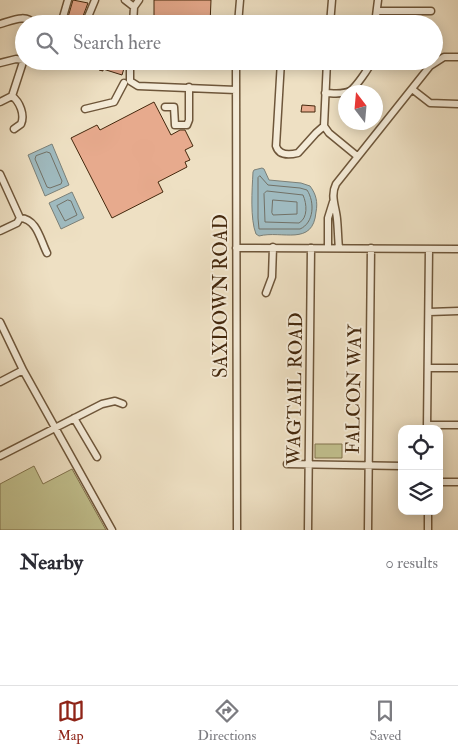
<!DOCTYPE html>
<style>
:root{--surface:#fff;--page:#f7f7f7;--text:#2b2b33;--muted:#7c7c81;--line:#e1e1e2;--accent:#8f2418}
body{margin:0;font-family:"IM FELL Double Pica",serif;background:var(--page);color:var(--text)}
.controls{position:absolute;right:15px;bottom:15px;display:grid;overflow:hidden;border-radius:10px;box-shadow:0 2px 12px #0003}
.controls button{width:45px;height:45px;display:grid;place-items:center;padding:0;border:0;border-bottom:1px solid var(--line);background:var(--surface);color:var(--text);font:25px sans-serif}
.compass{position:absolute;left:338px;top:85px;width:45px;height:45px;border-radius:50%;background:var(--surface);box-shadow:0 2px 12px #0003;rotate:344deg}
.list{margin:0;padding:0;list-style:none}
h2{display:flex;justify-content:space-between;align-items:center;height:65px;margin:0;padding:0 20px;font-size:21px}
h2 small{font-size:16px;font-weight:400;color:var(--muted)}
.icon{flex:none;width:28px;height:28px;fill:none;stroke:currentColor;stroke-width:2;stroke-linecap:round;stroke-linejoin:round}
.map{position:relative;flex:none;width:458px;height:530px;overflow:hidden}
.search{position:absolute;background:var(--surface);box-shadow:0 2px 12px #0003;left:15px;right:15px;top:15px;height:55px;display:flex;align-items:center;gap:12px;box-sizing:border-box;padding:0 18px;border-radius:28px;color:var(--muted);font-size:19px}
.sheet{height:155px;background:var(--surface)}
nav{display:flex;justify-content:space-around;align-items:center;box-sizing:border-box;height:70px;border-top:1px solid var(--line);background:var(--surface);font-size:14px;color:var(--muted)}
nav a{display:grid;justify-items:center;gap:2px}
nav .on{color:var(--accent)}
.map>svg:first-child{display:block}
</style>
<div class="map">
<svg width="458" height="530" viewBox="0 0 458 530">
<rect width="100%" height="100%" fill="#eee0c3"/>
<filter id="stains"><feTurbulence type="fractalNoise" baseFrequency=".004" numOctaves="4"/><feColorMatrix values="0 0 0 0 .2 0 0 0 0 .09 0 0 0 0 .02 0 0 0 .5 -.17"/></filter>
<radialGradient id="worn" r=".72"><stop offset=".6" stop-color="#630" stop-opacity="0"/><stop offset="1" stop-color="#630" stop-opacity=".3"/></radialGradient>
<path fill="#c1c08e" stroke="#82744e" d="M315,444h27v14h-27z
M34,466l9,18 29,-15 34,61h-106v-46z"/>
<path fill="#9fbabf" stroke="#7b8078" d="M52,144l17,41 -24,11 -17,-41z
M262,168l2,1 5,11 32,3 9,3c6,8 8,16 6,26 -3,35 -34,18 -57,24l-3,-2c-6,-15 -4,-44 -3,-62l1,-2z
M72,192l12,26 -23,11 -12,-26z"/>
<g fill="none" stroke-linecap="round" stroke-linejoin="round">
<path stroke="#727166" stroke-width="1" d="M47,152l3,1 12,28 -1,3 -11,4 -3,-1 -12,-28 1,-3z
M260,176l8,9 32,3 7,2c8,12 7,33 -7,39h-41l-1,-11v-40z
M267,191l36,4c4,9 5,23 -4,28l-34,-1 -1,-28z
M68,200l3,1 6,14 -12,6 -8,-15z
M273,200l24,2v12l-24,1 -1,-2z"/>
</g>
<path fill="#e7aa8d" stroke="#44280d" d="M73,0l15,3 -8,21h-14z
M154,0h57l-1,24h-56z
M81,61h44v4l-3,10 -19,-6v2l-4,-1v-2z
M154,102l17,33 9,-5h5l8,16 -8,4 5,10 -5,2 2,5 -29,15 5,10 -51,26 -41,-80 26,-13 3,5z
M302,105l13,1v6h-14z"/>
<g fill="none" stroke-linecap="round" stroke-linejoin="round">
<defs>
<path id="minor" d="M125,0l9,7
M377,11h54
M0,24c11,-3 27,-11 33,0
M61,24l7,-24
M85,24l10,-24
M133,24l1,-17 5,-7
M238,24l2,-24
M330,24l2,-24
M375,24l3,-24
M130,61v20l8,5 98,4
M236,61l1,469
M281,61l-5,85c3,10 14,9 22,7l18,-20 8,-7
M327,61l-3,65 5,7 28,23
M0,63l16,-4 7,1
M412,89l18,14 28,1
M325,93c7,0 18,2 25,-2 6,-4 19,-23 22,-30
M12,96c8,6 13,19 9,28l-7,5
M12,96l12,-37
M0,102l12,-6
M165,107h9l1,18h12l2,-5v-33
M85,109l29,-7 10,-19
M0,174l20,44 -3,5 -17,8
M20,218c17,1 20,21 27,35
M236,248l222,1
M328,248v-30l5,-16
M339,248c-1,-9 -1,-19 -2,-29 -1,-12 -7,-23 -1,-35l94,-118 14,-9h14
M266,293l6,-16 1,-30
M429,312l29,-1
M0,322l23,48 89,160
M428,368h30
M0,382l23,-12
M74,418l23,39
M427,425h31
M427,429l2,-180
M0,456l102,-52 13,-3 8,3
M287,464l115,2
M439,482h19
M308,530l3,-282
M368,530l3,-282
M428,530v-19"/>
</defs>
<use href="#minor" stroke="#6e563a" stroke-width="9"/>
<use href="#minor" stroke="#f4ebd8" stroke-width="6"/>
</g>
<g text-anchor="middle" dominant-baseline="central" stroke-width="4" stroke-linejoin="round" paint-order="stroke">
<g font-size="19" fill="#44280d" stroke="#f4ebd8">
<text transform="translate(221 296) rotate(-90)">SAXDOWN ROAD</text>
<text transform="translate(295 389) rotate(-89)">WAGTAIL ROAD</text>
<text transform="translate(354 389) rotate(-89)">FALCON WAY</text>
</g>
</g>
<rect width="100%" height="100%" filter="url(#stains)"/>
<rect width="100%" height="100%" fill="url(#worn)"/>
</svg>
<div class="controls">
<button><svg class="icon" aria-label="locate" viewBox="0 0 24 24"><circle cx="12" cy="12" r="6"/><path d="M12 2v4M12 18v4M2 12h4M18 12h4"/></svg></button>
<button><svg class="icon" aria-label="layers" viewBox="0 0 24 24"><path d="M12 4l9 5-9 5-9-5zM3 14l9 5 9-5"/></svg></button>
</div>
<svg class="compass" viewBox="-18 -18 36 36"><path d="M0-13l5 13h-10z" fill="#e53935"/><path d="M0 13l5-13h-10z" fill="#7c7c81"/></svg>
<div class="search"><svg class="icon" aria-label="search" viewBox="0 0 24 24"><circle cx="10" cy="10" r="6"/><path d="M15 15l6 6"/></svg>Search here</div>
</div>
<section class="sheet">
<h2>Nearby<small>0 results</small></h2>
<ul class="list">
</ul>
</section>
<nav>
<a class="on"><svg class="icon" aria-label="map" viewBox="0 0 24 24"><path d="M3 6l6-2 6 2 6-2v14l-6 2-6-2-6 2zM9 4v14M15 6v14"/></svg>Map</a>
<a><svg class="icon" aria-label="directions" viewBox="0 0 24 24"><path d="M12 3l9 9-9 9-9-9zM9 14v-3h6M13 9l2 2-2 2"/></svg>Directions</a>
<a><svg class="icon" aria-label="saved" viewBox="0 0 24 24"><path d="M7 4h10v16l-5-4-5 4z"/></svg>Saved</a>
</nav>
